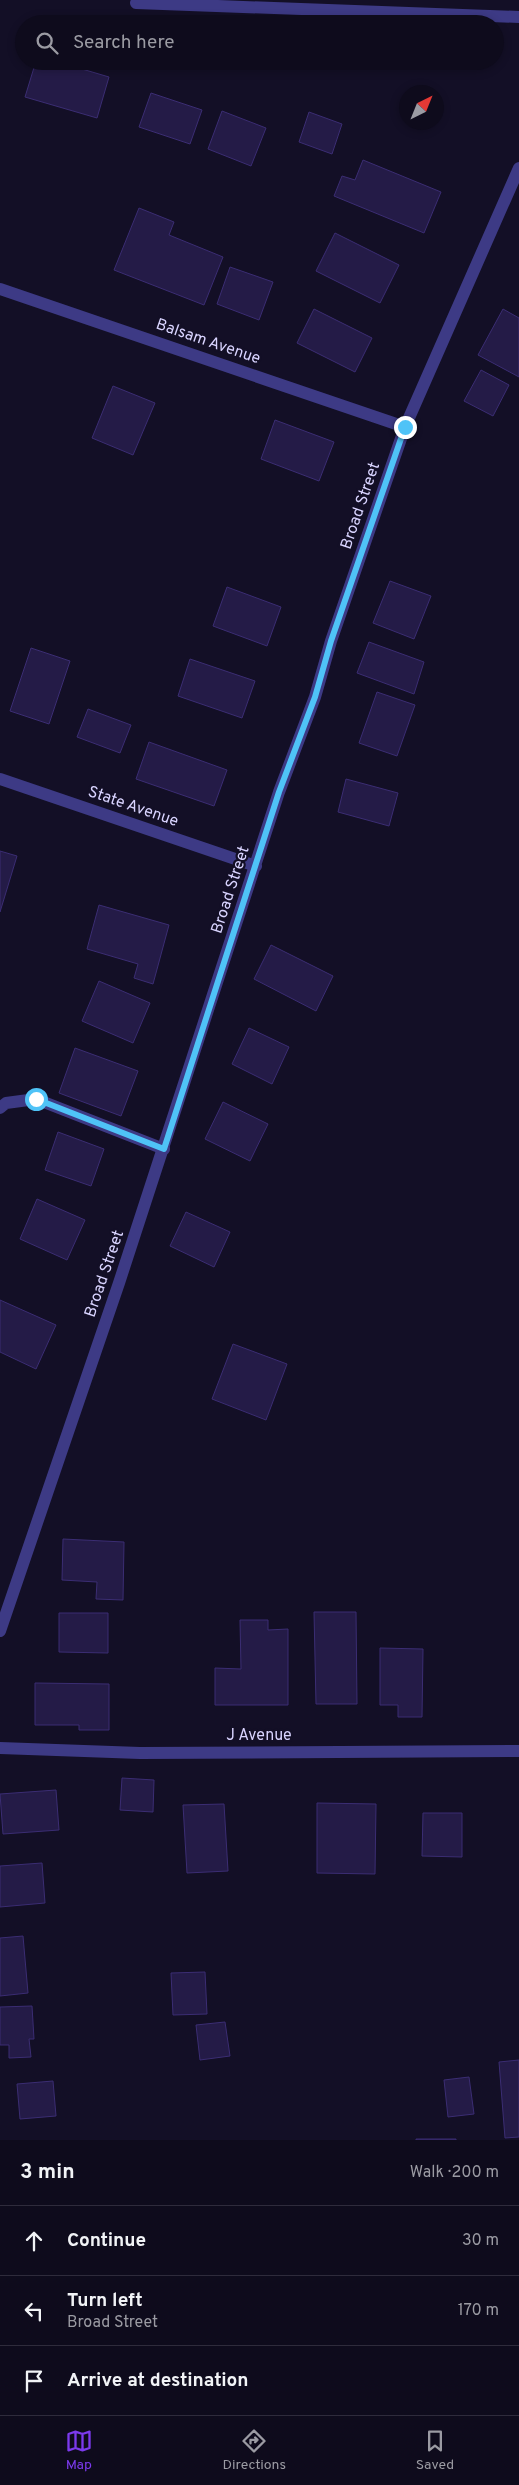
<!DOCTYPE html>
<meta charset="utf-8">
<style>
:root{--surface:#0e0b1c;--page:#171425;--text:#f1f3f6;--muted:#9b9ba3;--line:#2e2b3b;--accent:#7c3aed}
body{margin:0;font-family:Overpass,sans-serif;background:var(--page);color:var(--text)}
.compass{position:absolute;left:399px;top:85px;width:45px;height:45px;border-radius:50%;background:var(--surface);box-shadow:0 2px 8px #0003;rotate:43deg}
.stop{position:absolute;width:15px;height:15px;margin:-11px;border:4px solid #4fc3f7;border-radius:50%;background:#fff}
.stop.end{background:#4fc3f7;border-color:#fff;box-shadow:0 1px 5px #0008}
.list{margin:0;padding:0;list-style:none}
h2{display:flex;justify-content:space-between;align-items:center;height:65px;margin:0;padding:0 20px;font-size:21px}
h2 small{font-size:16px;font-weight:400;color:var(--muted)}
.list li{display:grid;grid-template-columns:32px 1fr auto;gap:15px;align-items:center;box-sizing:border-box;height:70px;padding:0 20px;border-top:1px solid var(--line)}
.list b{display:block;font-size:19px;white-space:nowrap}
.list p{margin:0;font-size:16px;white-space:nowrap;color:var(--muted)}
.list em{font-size:16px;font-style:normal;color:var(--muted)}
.icon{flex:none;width:28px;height:28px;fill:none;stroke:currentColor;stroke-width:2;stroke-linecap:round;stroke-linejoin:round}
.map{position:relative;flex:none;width:519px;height:2140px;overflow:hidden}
.search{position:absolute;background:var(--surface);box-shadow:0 2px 8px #0003;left:15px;right:15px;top:15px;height:55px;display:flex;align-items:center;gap:12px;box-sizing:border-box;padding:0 18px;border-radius:28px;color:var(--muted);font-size:19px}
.sheet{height:275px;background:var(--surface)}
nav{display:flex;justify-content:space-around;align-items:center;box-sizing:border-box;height:70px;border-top:1px solid var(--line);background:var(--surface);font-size:14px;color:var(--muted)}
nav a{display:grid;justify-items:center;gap:2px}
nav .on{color:var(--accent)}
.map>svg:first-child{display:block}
</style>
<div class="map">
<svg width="519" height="2140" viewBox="0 0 519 2140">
<rect width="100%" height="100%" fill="#130f26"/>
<path fill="#241b47" stroke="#3b2d73" d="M36,61h19l54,16 -12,41 -72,-21z
M151,93l51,17 -12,34 -51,-17z
M222,111l44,17 -15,38 -43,-17z
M309,112l33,12 -10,30 -33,-12z
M363,160l78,32 -17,41 -90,-37 8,-20 13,4z
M139,208l35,14 -5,13 54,22 -19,48 -90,-35z
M335,233l64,32 -19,38 -64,-32z
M230,267l43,15 -14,38 -42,-16z
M314,309l58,29 -17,34 -58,-29z
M503,309l16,9v59l-41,-22z
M481,370l28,15 -16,31 -29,-15z
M113,386l42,17 -22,52 -41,-17z
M275,420l59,22 -15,39 -58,-22z
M390,581l41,15 -17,43 -41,-16z
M227,587l54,20 -14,39 -54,-20z
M369,642l55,20 -10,32 -57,-21z
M31,648l39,13 -21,63 -39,-13z
M190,659l65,22 -13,37 -64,-22z
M377,692l38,13 -18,51 -38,-13z
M88,709l43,16 -11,28 -43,-16z
M149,742l78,28 -13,36 -78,-27z
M346,779l52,14 -9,33 -51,-14z
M0,851l17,5 -17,56z
M99,905l70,20 -16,59 -19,-6 4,-14 -51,-15z
M271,945l62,31 -17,35 -62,-32z
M99,981l51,22 -17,40 -51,-22z
M249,1028l40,19 -17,37 -40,-20z
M75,1048l63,23 -17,45 -62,-23z
M223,1102l45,22 -18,37 -45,-22z
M58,1132l46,17 -13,37 -46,-16z
M37,1199l48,21 -18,40 -47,-21z
M186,1212l44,20 -16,35 -44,-21z
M0,1300l56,25 -20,44 -36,-17z
M233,1344l54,20 -21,56 -54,-21z
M63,1539l61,3 -1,58 -27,-1 1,-17 -35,-2z
M314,1612h42l1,92h-41z
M59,1613h49v40l-49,-1z
M240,1620h28v10l20,-1v76h-73v-37l26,1z
M380,1648l43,1 -1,68h-24v-12h-18z
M35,1683l74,1v46h-30v-5h-44z
M122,1778l32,2 -1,32 -33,-2z
M56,1790l3,40 -56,4 -3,-40z
M317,1803l59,1 -1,70 -58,-1z
M224,1804l4,67 -41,2 -4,-68z
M423,1813h39v44l-40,-1z
M42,1863l3,40 -45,4v-41z
M23,1936l5,57 -28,3v-58z
M205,1972l2,42 -34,1 -2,-42z
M32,2006l2,33h-5l2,18 -22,1v-13h-9v-38z
M225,2022l5,34 -30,4 -4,-35z
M519,2060v77l-14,1 -6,-76z
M469,2077l5,37 -26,3 -4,-37z
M53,2081l3,35 -36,3 -3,-35z
M416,2139h40v1h-40z"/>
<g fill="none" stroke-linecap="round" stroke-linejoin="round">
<path stroke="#3d3a85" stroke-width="12" d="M0,1108l6,-5 30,-4 128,50"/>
<path stroke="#3d3a85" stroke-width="12" d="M136,3l383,14
M0,289l405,138
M0,779l256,87
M0,1631l119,-348 160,-491 36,-95 16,-56 74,-214 114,-259
M0,1748l140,5 379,-2"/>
</g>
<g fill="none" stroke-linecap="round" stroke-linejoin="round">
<path stroke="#4fc3f7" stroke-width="6" d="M36,1099l128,50 115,-357 36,-95 16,-56 74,-214"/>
</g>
<g text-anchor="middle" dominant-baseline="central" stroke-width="4.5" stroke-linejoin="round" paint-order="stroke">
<g font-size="16" fill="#d9d4ff" stroke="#130f26">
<text transform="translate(208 342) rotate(19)">Balsam Avenue</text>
<text transform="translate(361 506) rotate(-71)">Broad Street</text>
<text transform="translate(133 807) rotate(19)">State Avenue</text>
<text transform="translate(231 890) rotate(-72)">Broad Street</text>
<text transform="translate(105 1274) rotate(-71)">Broad Street</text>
<text x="259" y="1736">J Avenue</text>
</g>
</g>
</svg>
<svg class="compass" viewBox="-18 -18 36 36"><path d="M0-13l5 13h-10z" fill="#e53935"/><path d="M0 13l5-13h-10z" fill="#9b9ba3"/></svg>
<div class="stop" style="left:36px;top:1099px"></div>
<div class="stop end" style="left:405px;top:427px"></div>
<div class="search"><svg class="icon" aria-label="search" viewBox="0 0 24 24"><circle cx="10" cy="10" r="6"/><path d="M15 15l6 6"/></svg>Search here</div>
</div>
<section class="sheet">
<h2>3 min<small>Walk · 200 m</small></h2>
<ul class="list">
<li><svg class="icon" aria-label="ahead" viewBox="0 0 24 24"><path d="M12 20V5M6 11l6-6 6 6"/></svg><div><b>Continue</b></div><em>30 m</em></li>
<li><svg class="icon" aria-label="left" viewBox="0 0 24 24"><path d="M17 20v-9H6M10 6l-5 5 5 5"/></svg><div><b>Turn left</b><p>Broad Street</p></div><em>170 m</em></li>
<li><svg class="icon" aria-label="arrive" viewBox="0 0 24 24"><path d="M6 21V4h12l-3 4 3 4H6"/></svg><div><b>Arrive at destination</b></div></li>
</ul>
</section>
<nav>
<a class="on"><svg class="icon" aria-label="map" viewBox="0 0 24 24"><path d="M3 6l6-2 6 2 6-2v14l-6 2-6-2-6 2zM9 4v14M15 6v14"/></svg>Map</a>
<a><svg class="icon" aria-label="directions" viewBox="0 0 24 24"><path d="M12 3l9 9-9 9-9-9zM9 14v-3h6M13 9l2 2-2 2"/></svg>Directions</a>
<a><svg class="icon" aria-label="saved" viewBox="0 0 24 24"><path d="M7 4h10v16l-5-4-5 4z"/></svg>Saved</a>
</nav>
